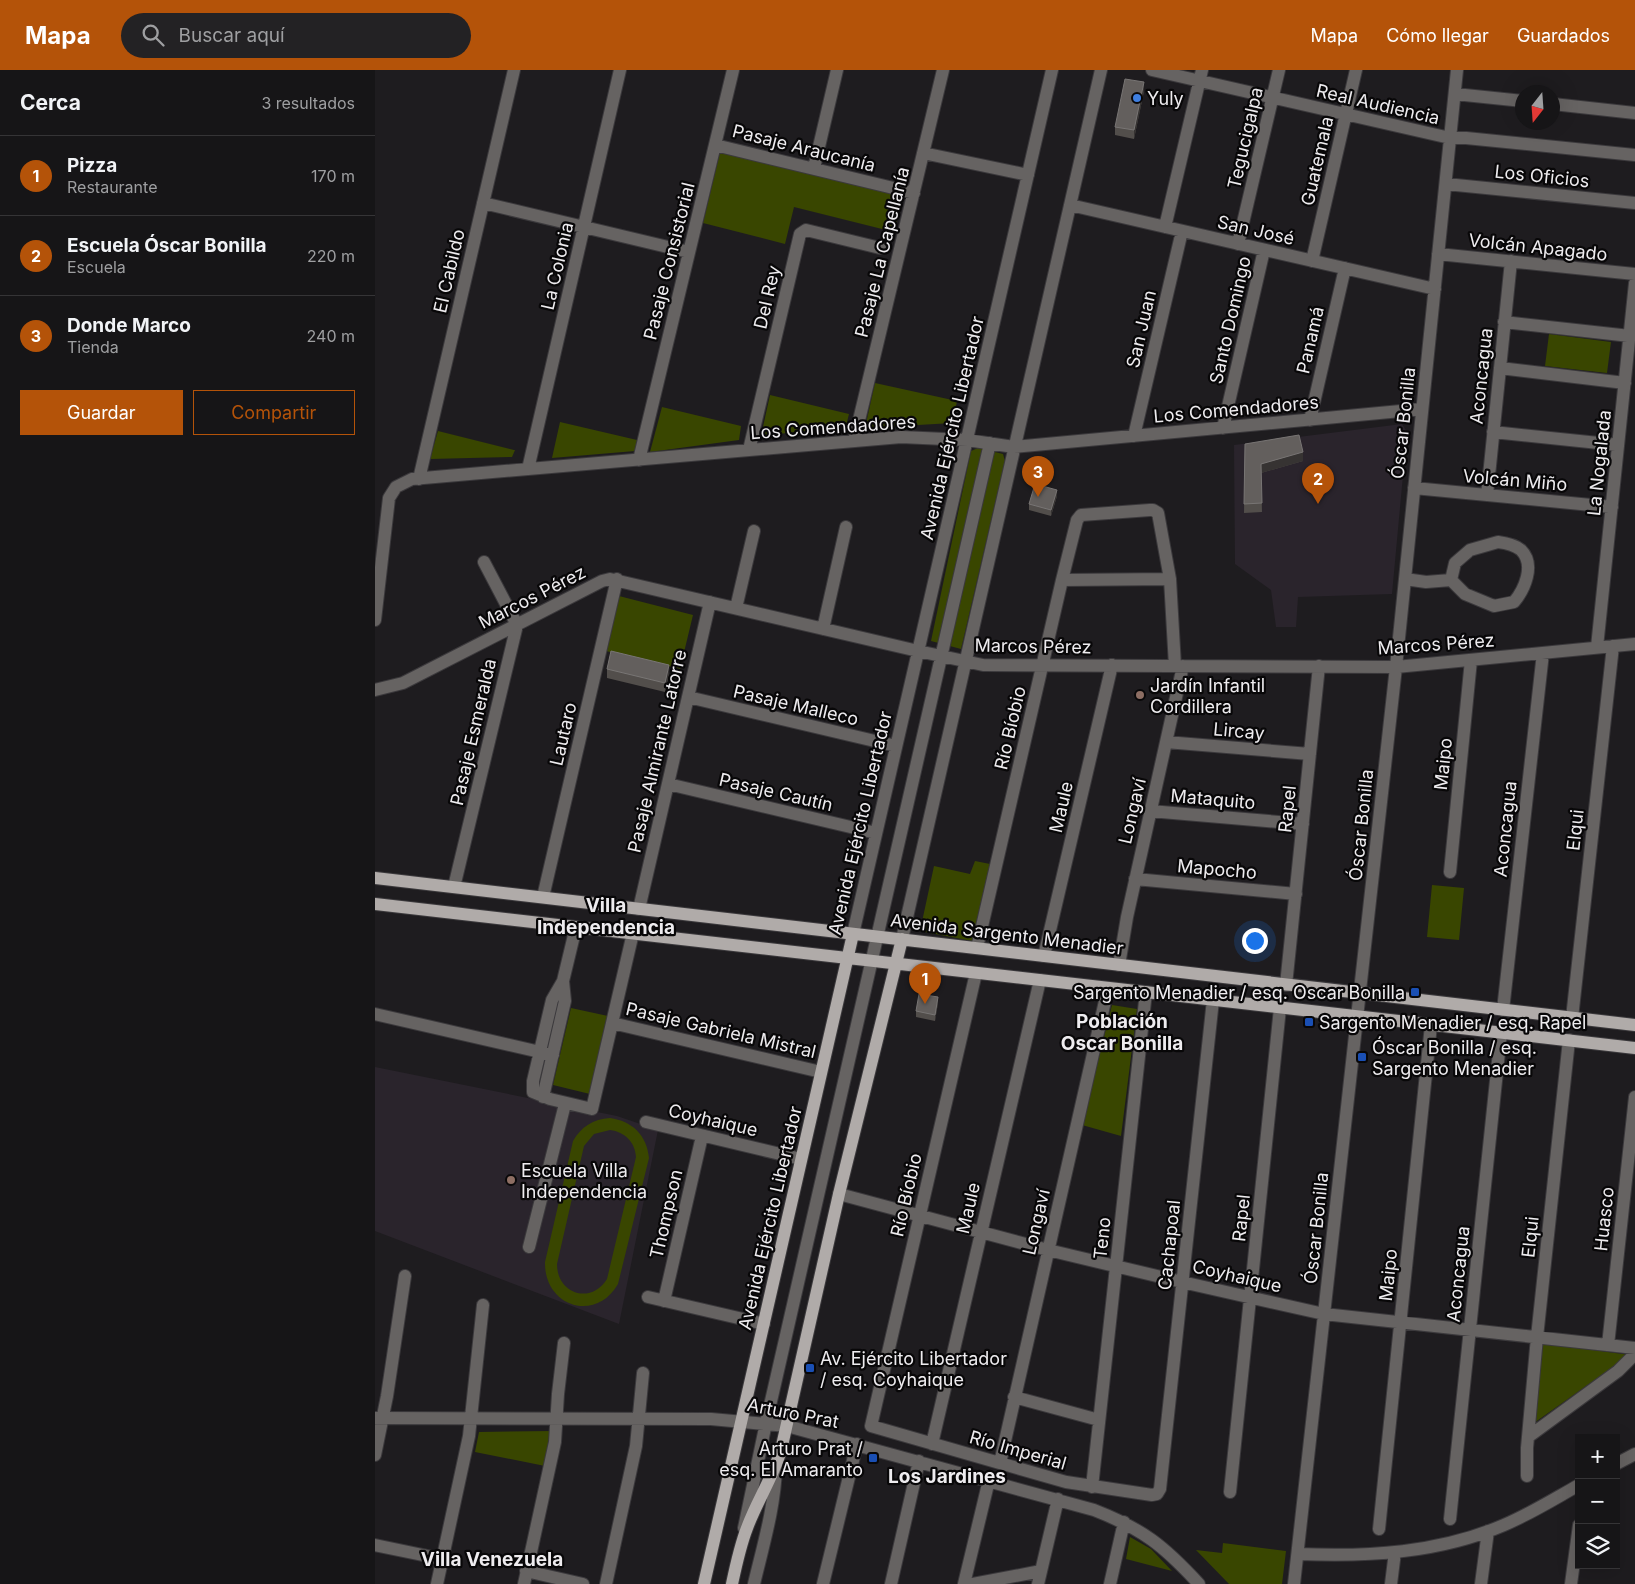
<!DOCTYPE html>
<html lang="es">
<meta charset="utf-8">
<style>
:root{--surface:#161517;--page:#232224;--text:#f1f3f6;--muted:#9e9fa1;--line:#353436;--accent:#b45309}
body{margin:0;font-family:Inter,sans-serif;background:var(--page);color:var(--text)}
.controls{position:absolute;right:15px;bottom:15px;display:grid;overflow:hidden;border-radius:0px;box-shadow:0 5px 20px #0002}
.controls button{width:45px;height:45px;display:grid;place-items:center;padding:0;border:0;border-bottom:1px solid var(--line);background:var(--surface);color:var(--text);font:25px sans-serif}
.compass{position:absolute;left:1140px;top:15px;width:45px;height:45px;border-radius:50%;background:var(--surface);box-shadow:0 5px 20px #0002;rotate:197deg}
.you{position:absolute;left:879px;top:870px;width:18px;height:18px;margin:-12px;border:4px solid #fff;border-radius:50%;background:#1a73e8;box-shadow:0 0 0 8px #1a73e833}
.badge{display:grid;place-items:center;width:32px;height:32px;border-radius:50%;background:var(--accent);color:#fff;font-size:16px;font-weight:700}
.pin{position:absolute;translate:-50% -41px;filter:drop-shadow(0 1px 2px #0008)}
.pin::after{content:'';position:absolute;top:26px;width:18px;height:15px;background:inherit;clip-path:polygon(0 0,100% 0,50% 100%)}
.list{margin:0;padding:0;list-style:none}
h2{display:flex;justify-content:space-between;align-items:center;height:65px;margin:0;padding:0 20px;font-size:21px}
h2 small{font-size:16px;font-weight:400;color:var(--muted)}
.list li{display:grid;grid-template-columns:32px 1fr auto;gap:15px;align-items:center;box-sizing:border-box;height:80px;padding:0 20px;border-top:1px solid var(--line)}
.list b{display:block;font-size:19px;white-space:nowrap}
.list p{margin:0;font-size:16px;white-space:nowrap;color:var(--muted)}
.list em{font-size:16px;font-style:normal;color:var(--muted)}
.actions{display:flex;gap:10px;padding:15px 20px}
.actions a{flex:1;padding:11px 0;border:1px solid var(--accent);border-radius:0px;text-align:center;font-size:18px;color:var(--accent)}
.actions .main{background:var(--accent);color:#fff}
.icon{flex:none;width:28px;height:28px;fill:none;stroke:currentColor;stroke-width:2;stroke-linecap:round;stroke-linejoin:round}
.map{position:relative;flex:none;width:1260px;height:1514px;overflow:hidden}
header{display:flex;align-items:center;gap:30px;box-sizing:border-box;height:70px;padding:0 25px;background:var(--accent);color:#fff}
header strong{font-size:24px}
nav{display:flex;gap:28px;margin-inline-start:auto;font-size:18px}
.search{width:350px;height:45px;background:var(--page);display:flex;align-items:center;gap:12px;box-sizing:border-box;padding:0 18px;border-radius:28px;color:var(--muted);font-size:19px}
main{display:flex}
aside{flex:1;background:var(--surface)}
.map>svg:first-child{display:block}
</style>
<header>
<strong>Mapa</strong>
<div class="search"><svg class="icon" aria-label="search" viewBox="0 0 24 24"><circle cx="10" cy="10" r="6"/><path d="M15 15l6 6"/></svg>Buscar aquí</div>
<nav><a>Mapa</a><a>Cómo llegar</a><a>Guardados</a></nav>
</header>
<main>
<aside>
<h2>Cerca<small>3 resultados</small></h2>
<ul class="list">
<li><span class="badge">1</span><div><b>Pizza</b><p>Restaurante</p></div><em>170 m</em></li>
<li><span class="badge">2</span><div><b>Escuela Óscar Bonilla</b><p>Escuela</p></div><em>220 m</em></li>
<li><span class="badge">3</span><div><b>Donde Marco</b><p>Tienda</p></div><em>240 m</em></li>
</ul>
<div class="actions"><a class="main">Guardar</a><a>Compartir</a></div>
</aside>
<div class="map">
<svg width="1260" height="1514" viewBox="0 0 1260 1514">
<rect width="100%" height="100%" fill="#1e1c1f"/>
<path fill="#2a242c" d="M1027,354l5,8 -15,162 -94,3 -2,30h-20l-5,-37 -36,-26 -1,-119z
M0,997l242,49 41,14 -39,194 -244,-93z"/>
<path fill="#394600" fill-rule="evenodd" d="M346,78l183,45 -10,39 -100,-25 -9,37 -82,-21z
M1174,264l62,8 -4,31 -62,-7z
M500,313l82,18 -4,22 -88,5z
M395,325l79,19 -3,12 -85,10z
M287,337l79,19 -2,14 -89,12z
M185,352l77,18 -2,11 -83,7z
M63,361l76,19h1l-3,7 -82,2z
M603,378l25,6 2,7 -44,188 -30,-8 40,-190z
M244,526l74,19 -13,54 -74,-18z
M600,791l15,3 -18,77 -52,-10 14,-65 36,8z
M1057,815l32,3 -5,52 -32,-3z
M737,935l25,4 -16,127 -39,-11z
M196,938l37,8 -18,78 -37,-9z
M235,1048c22,3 37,17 39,40l-31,126c-22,39 -74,23 -73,-22l28,-121c8,-14 20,-22 37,-23zM235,1060c15,2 25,12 26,27l-29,122c-16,26 -50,15 -50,-15l27,-118 10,-12z
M1166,1273l89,12 -96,68z
M178,1361l-8,35 -70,-14 4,-20z
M755,1467l21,12 21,22 -46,-12z
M848,1473l63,8 -4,33h-53l-33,-34 26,3z"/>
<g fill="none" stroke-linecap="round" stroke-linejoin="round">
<defs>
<path id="minor" d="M777,0l298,68h16l169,17
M1080,24l68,7
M1178,34l82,9
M340,75l199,48
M548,83l105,22
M439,98l23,-98
M1071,114l189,19
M108,133l206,49
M695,135l365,84
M790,157l37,-157
M863,174l41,-174
M1063,184l197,20
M937,191l44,-191
M1129,252l126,14
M1125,298l125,15
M935,350l35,-152
M848,358l41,-178
M1118,362l125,13
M759,366l48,-205
M479,371l89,-371
M374,380l51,-216 6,-4 74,18
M264,390l94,-390
M153,399l92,-399
M44,409l95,-409
M1039,418l198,19
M1112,425l24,-234
M1123,472c8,1 17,3 23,8 15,15 3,40 -7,52l-20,4 -29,-12 -14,-14 4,-17 15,-13z
M1030,509l21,3 25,-2
M687,510l108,-1
M361,538l18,-77
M0,550l14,-122 7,-11 16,-8 489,-42 66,3 47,7 408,-38
M448,559l23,-102
M1222,577l38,-364
M0,620l28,-7 199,-102 8,-2 308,72 65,14 413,2 239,-23
M313,627l208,49
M791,672l144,12
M293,714l208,49
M775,741l153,13
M1075,802l21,-212
M760,809l161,15
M79,817l63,-262 -33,-63
M168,827l74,-318
M264,839l71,-307
M201,857l-13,54 -11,19 -19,81v11l17,7 42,10 41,-176
M478,864l199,-864
M527,869l199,-869
M602,878l85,-368 15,-60 4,-5 69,-5h3l5,3 12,66 5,87
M669,886l68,-291
M744,895l8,-48 56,-251
M601,903l-105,453 195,56 86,13 5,-1 3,-5 53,-489
M911,915l33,-319
M1128,940l40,-357
M0,944l178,41
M1197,948l41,-372
M237,953l209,49
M168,1027l22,-96 -2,-20
M271,1052l155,37
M464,1124l209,56 134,32 142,32 311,34
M154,1177l36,-143
M273,1227l116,27
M289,1231l38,-165
M1233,1275l27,-248
M639,1327l85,23
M0,1348l336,1 76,7 307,84c49,19 70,36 105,74
M1153,1367l90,-66 17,-17
M557,1374l108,-464
M0,1385l12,-59 18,-120
M625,1393l108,-475
M1241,1394l19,-10
M1152,1406v-28l10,-111 32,-297
M717,1417l54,-495
M855,1422l50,-484
M1075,1449l51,-486
M369,1458l22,-105 224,-980
M1004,1459l52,-504
M0,1475l67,14
M923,1484c70,3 141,-1 206,-29 26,-11 50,-26 75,-40
M151,1501l57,13
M62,1514l32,-148 14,-131
M149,1514l31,-142 3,-48 6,-51
M231,1514l30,-138 7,-73
M379,1514c9,-38 21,-78 22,-117
M448,1514l34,-140
M516,1514l28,-123
M589,1514l25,-104
M598,1514l68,-13
M663,1514l20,-85
M735,1514l14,-62
M919,1514l102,-917 61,-597
M1016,1514l4,-32
M1106,1514l7,-53
M1196,1514l8,-59"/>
<path id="major" d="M0,808l1260,147
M0,834l1260,144
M329,1514l149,-650
M357,1514c4,-19 8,-38 15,-56 10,-27 26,-51 34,-78l58,-256 63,-255"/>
</defs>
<use href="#minor" stroke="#3b393c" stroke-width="14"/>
<use href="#major" stroke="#3b393c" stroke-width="14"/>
<use href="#minor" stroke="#666362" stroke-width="12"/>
<use href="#major" stroke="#b0aba9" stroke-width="12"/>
</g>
<path fill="#524e4b" d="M769,21l-10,48 -19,-4v-8z
M870,374l58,17 -42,12 1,39 -18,1z
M682,426l-6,20 -22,-6v-6z
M232,599l62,5 -4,18 -58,-14z
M563,933l-3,18 -19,-4v-6z"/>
<path fill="#363332" d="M769,12v9l-10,48v-9z
M928,382v9l-42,12v-9z
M682,420v6l-6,20v-6z
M294,595v9l-4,18v-9z
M563,927v6l-3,18v-6z"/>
<path fill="#635f5d" stroke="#787574" d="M750,9l19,3 -10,48 -19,-3z
M924,365l4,17 -42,12 1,39 -18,1 1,-60z
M660,414l22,6 -6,20 -22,-6z
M236,581l58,14 -4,18 -58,-14z
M544,924l19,3 -3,18 -19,-4z"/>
<circle fill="#3f7fe0" stroke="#080708" stroke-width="2" cx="762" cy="28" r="5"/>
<g fill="#8d6e63" stroke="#080708" stroke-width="2">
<circle cx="765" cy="625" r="5"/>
<circle cx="136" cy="1110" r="5"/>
</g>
<g fill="#1a4fb4" stroke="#080708" stroke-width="2">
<rect x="1035" y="917" width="10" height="10" rx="2.5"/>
<rect x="929" y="947" width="10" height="10" rx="2.5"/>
<rect x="982" y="982" width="10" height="10" rx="2.5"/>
<rect x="430" y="1293" width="10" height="10" rx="2.5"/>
<rect x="493" y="1383" width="10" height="10" rx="2.5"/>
</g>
<g text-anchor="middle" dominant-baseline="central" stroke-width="4.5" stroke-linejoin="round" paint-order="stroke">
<g font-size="18" fill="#eeecef" stroke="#080708" text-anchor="start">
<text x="772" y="28">Yuly</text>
<text x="775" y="615">Jardín Infantil<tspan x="775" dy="21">Cordillera</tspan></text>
<text x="1030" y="922" text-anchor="end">Sargento Menadier / esq. Oscar Bonilla</text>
<text x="944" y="952">Sargento Menadier / esq. Rapel</text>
<text x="997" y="977">Óscar Bonilla / esq.<tspan x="997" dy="21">Sargento Menadier</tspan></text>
<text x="146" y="1100">Escuela Villa<tspan x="146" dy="21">Independencia</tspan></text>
<text x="445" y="1288">Av. Ejército Libertador<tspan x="445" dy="21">/ esq. Coyhaique</tspan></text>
<text x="488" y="1378" text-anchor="end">Arturo Prat /<tspan x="488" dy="21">esq. El Amaranto</tspan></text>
</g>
<g font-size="18" fill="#eeecef" stroke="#080708">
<text transform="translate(1003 34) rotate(13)">Real Audiencia</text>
<text transform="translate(870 68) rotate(-77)">Tegucigalpa</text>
<text transform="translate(429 78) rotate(14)">Pasaje Araucanía</text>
<text transform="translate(942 91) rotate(-77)">Guatemala</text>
<text transform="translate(1167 106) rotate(6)">Los Oficios</text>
<text transform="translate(881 160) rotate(13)">San José</text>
<text transform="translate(1163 177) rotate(6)">Volcán Apagado</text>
<text transform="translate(507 182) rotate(-76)">Pasaje La Capellanía</text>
<text transform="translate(294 191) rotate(-76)">Pasaje Consistorial</text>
<text transform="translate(182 196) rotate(-77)">La Colonia</text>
<text transform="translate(74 201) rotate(-77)">El Cabildo</text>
<text transform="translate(392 227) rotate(-77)">Del Rey</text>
<text transform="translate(855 250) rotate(-77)">Santo Domingo</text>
<text transform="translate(766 259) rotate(-77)">San Juan</text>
<text transform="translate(935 270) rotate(-77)">Panamá</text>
<text transform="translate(1106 306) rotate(-84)">Aconcagua</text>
<text transform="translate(861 339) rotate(-5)">Los Comendadores</text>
<text transform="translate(1028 353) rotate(-84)">Óscar Bonilla</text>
<text transform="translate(458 357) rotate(-4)">Los Comendadores</text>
<text transform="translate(577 358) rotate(-77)">Avenida Ejército Libertador</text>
<text transform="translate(1224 393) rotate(-84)">La Nogalada</text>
<text transform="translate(1140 410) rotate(5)">Volcán Miño</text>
<text transform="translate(157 527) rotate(-27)">Marcos Pérez</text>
<text transform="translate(1061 574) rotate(-4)">Marcos Pérez</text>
<text transform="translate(658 576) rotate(1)">Marcos Pérez</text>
<text transform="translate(421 635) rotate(13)">Pasaje Malleco</text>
<text transform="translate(635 658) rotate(-77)">Río Bíobio</text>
<text transform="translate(864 661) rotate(5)">Lircay</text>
<text transform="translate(98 662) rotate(-77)">Pasaje Esmeralda</text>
<text transform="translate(188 664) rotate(-77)">Lautaro</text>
<text transform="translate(282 681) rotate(-77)">Pasaje Almirante Latorre</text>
<text transform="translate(1068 694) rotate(-84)">Maipo</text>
<text transform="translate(401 722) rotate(13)">Pasaje Cautín</text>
<text transform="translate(838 729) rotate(5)">Mataquito</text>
<text transform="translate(686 737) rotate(-77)">Maule</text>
<text transform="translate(912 739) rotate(-84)">Rapel</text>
<text transform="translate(757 741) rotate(-77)">Longaví</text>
<text transform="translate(485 753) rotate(-77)">Avenida Ejército Libertador</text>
<text transform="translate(986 755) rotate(-84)">Óscar Bonilla</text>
<text transform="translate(1130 759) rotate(-84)">Aconcagua</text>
<text transform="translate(1200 760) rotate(-84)">Elqui</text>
<text transform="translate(842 799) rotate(5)">Mapocho</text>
<text transform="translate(632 864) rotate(7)">Avenida Sargento Menadier</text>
<text transform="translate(346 960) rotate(13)">Pasaje Gabriela Mistral</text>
<text transform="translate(338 1050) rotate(13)">Coyhaique</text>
<text transform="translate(531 1125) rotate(-77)">Río Bíobio</text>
<text transform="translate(593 1138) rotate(-77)">Maule</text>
<text transform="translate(291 1144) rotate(-77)">Thompson</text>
<text transform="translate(395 1148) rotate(-77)">Avenida Ejército Libertador</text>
<text transform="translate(866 1148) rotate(-84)">Rapel</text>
<text transform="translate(1229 1149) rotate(-84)">Huasco</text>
<text transform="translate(661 1152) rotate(-77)">Longaví</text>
<text transform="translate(941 1158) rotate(-84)">Óscar Bonilla</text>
<text transform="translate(1155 1167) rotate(-84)">Elqui</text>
<text transform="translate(727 1168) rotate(-84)">Teno</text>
<text transform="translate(794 1175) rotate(-84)">Cachapoal</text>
<text transform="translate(1083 1204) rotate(-84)">Aconcagua</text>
<text transform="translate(1013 1205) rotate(-84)">Maipo</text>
<text transform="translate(862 1206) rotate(13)">Coyhaique</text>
<text transform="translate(418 1343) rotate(11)">Arturo Prat</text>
<text transform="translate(643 1380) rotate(16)">Río Imperial</text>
</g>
<g font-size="19" font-weight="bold" fill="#eeecef" stroke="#080708">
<text x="231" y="835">Villa<tspan x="231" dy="22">Independencia</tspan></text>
<text x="747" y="951">Población<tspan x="747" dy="22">Oscar Bonilla</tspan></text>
<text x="572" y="1406">Los Jardines</text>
<text x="117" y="1489">Villa Venezuela</text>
</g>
</g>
</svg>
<div class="controls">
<button>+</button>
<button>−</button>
<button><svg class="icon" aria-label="layers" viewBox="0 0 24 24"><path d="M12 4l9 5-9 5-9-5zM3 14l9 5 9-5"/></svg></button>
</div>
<svg class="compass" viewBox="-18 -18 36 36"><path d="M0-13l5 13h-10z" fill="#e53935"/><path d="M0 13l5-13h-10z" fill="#9e9fa1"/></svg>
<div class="you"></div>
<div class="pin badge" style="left:550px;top:934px">1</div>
<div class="pin badge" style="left:943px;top:434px">2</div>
<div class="pin badge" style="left:663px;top:427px">3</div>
</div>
</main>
